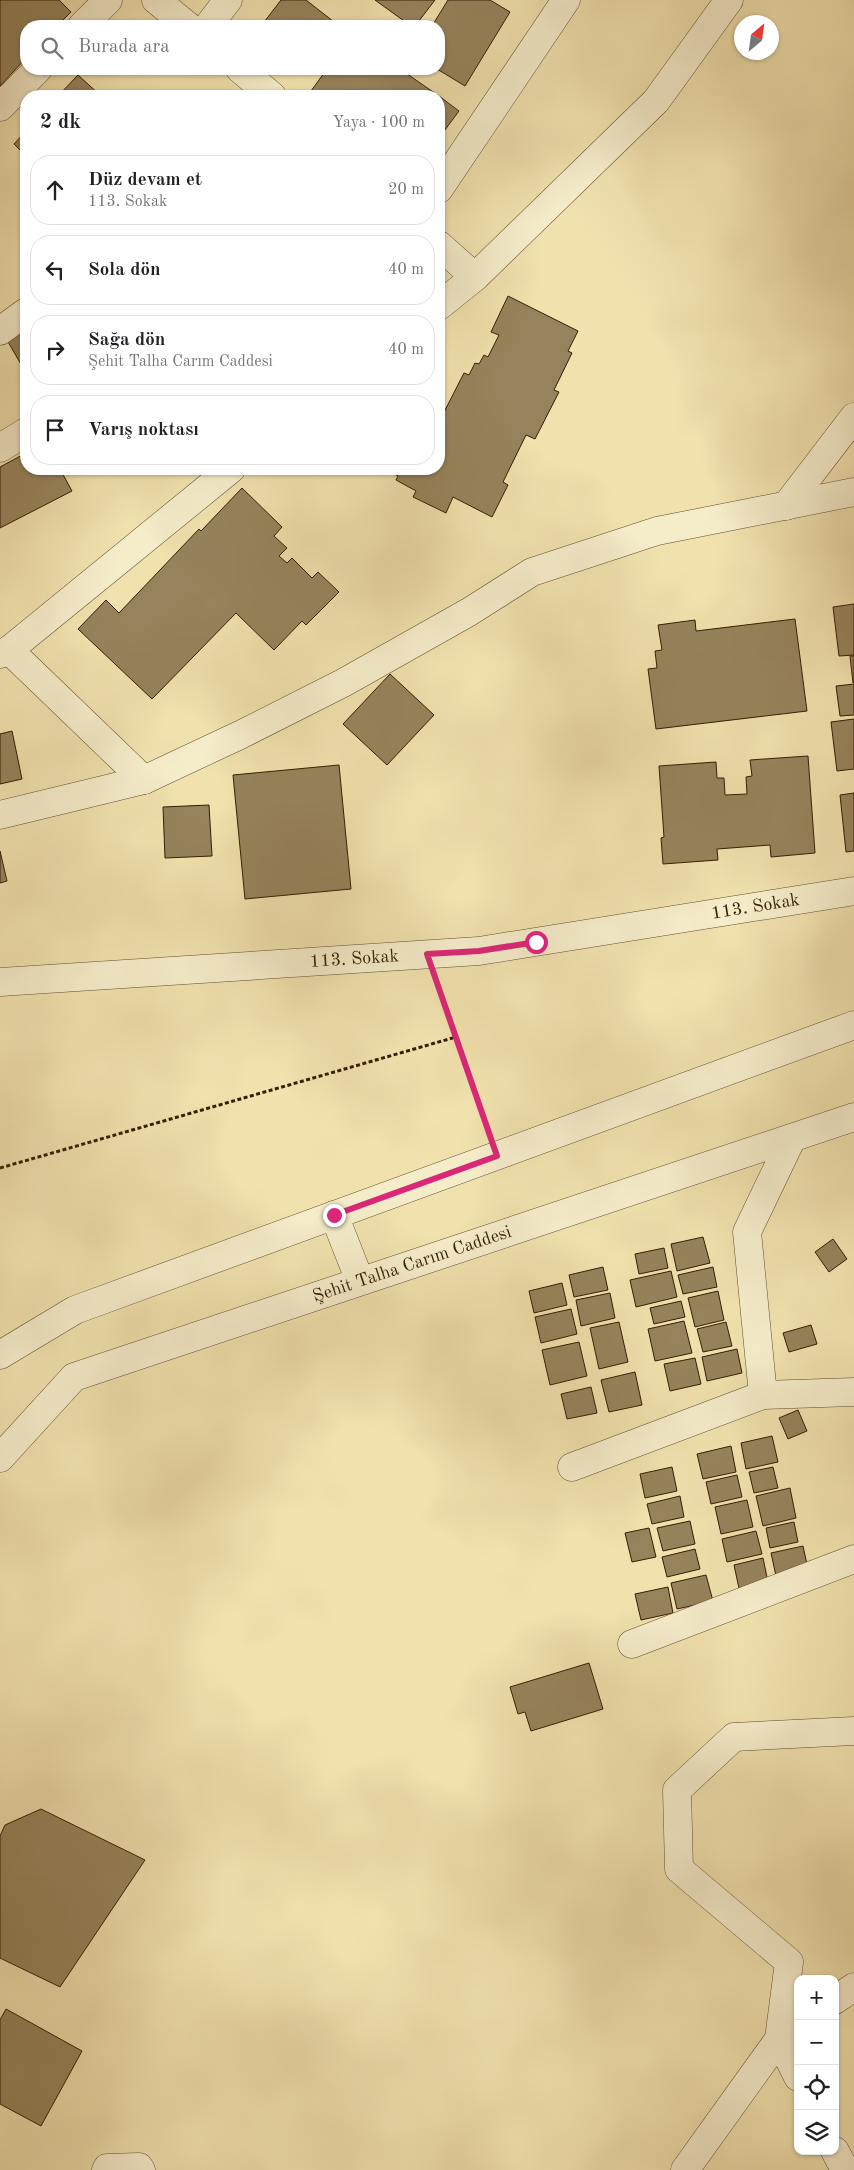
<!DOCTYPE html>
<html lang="tr">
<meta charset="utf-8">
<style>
:root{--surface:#fff;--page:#f6f6f6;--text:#202124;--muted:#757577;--line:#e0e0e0}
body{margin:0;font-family:"Old Standard TT",serif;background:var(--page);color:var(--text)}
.controls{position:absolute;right:15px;bottom:15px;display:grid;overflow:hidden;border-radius:10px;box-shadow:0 1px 4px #0004}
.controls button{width:45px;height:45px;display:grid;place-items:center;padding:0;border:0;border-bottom:1px solid var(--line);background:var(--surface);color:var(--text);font:25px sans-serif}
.compass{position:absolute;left:734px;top:15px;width:45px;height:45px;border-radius:50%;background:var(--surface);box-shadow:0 1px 4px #0004;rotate:29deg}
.stop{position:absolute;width:15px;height:15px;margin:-11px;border:4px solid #db2777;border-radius:50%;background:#fff}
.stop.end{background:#db2777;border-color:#fff;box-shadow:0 1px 5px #0008}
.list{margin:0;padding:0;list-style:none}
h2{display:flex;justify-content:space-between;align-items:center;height:65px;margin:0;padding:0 20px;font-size:21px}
h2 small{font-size:16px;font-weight:400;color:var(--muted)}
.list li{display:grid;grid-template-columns:32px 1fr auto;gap:15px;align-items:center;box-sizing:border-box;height:70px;margin:0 10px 10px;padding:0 10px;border:1px solid var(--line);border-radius:20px}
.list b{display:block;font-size:19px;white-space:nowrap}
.list p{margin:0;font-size:16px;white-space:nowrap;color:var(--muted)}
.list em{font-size:16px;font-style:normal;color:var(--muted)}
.icon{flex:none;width:28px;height:28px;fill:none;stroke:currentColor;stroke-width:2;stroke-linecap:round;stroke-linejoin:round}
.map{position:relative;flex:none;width:854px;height:2170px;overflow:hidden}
.search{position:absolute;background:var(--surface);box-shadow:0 1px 4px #0004;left:20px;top:20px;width:425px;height:55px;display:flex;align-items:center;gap:12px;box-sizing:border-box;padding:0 18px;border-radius:20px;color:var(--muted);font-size:19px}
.panel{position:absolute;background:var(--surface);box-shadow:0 1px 4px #0004;left:20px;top:90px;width:425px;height:385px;border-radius:20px}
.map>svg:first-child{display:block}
</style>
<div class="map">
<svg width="854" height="2170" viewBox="0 0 854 2170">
<rect width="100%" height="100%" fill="#f0e1ad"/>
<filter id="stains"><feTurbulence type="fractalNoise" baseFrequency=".004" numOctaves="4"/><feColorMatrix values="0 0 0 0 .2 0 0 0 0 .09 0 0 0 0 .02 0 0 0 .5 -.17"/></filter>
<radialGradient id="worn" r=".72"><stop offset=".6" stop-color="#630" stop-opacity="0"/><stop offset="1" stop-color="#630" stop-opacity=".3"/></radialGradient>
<path fill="#96835b" stroke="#341d02" d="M0,0h59l12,12 -14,14h-31v32l-26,28z
M281,0h25l32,25 -1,1h-76z
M375,0h60l-20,26h-4z
M448,0h42l20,12 -45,74 -28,-17 2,-43h-7z
M327,69h73l39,27h-121l-7,-5z
M78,75l23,21h-43z
M439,96l20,15 -20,27z
M26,131v25l-12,-12z
M508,296l70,35 -10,20 4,2 -18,37 5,2 -24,47 -9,-4 -23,47 5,3 -16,32 -39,-20 -7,16 -33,-16 3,-6 -20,-11 2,-4 -9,-5 1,-2h49v-47l25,-49 5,2 6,-12 4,1 5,-9 4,2 11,-22 -8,-3z
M26,329v44l-19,-33z
M26,453v16h34l12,22 -72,37v-61z
M242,488l40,39 -8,9 13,12 -8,8 8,7 5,-5 20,20 6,-6 21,20 -33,33 -4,-4 -28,29 -38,-37 -84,86 -74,-70 28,-29 13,13 80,-84 2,2z
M854,604v51l-15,1 -6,-49z
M795,619l12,92 -151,18 -8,-60 9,-1 -2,-17 7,-1 -4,-25 37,-5 1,11z
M850,656h4v27h-1z
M390,674l44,41 -47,50 -44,-41z
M854,684v31l-14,1 -4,-30z
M854,719v50l-17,2 -6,-49z
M12,731l10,48 -22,5v-50z
M808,756l7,97 -44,4 -1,-12 -53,4 1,11 -55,4 -2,-26 3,-1 -5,-71 57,-4 1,16h7l1,17 22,-1 -1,-17 6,-1 -2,-16z
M339,765l12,124 -106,10 -12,-124z
M854,793v58l-8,1 -6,-57z
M209,805l3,51 -47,2 -2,-51z
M0,851l7,30 -7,2z
M703,1237l7,26 -33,8 -6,-27z
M833,1239l14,20 -18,13 -14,-20z
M664,1248l4,20 -29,6 -4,-20z
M603,1267l5,23 -34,7 -5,-22z
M713,1267l4,20 -34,7 -5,-19z
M671,1271l6,26 -41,10 -6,-27z
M562,1283l5,22 -33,8 -5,-22z
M718,1291l6,29 -29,7 -7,-29z
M610,1293l5,25 -34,8 -5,-26z
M681,1301l4,16 -31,7 -4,-16z
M571,1309l6,25 -36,9 -6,-26z
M684,1321l8,32 -37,8 -7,-32z
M619,1322l9,40 -29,7 -9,-41z
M726,1322l6,24 -29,6 -6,-23z
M811,1325l6,19 -28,8 -6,-19z
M579,1342l8,34 -37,9 -8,-35z
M737,1349l5,24 -35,8 -5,-24z
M695,1358l6,26 -31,7 -6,-27z
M635,1372l7,33 -33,7 -8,-32z
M591,1387l6,26 -30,6 -6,-25z
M798,1410l9,21 -19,8 -9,-21z
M772,1436l6,26 -32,7 -5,-26z
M731,1446l5,26 -33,7 -6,-25z
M672,1467l5,24 -32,7 -5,-24z
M773,1467l5,21 -24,5 -5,-21z
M737,1475l5,22 -31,7 -5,-22z
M790,1488l6,30 -33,8 -7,-30z
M680,1496l4,21 -32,7 -5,-20z
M747,1500l6,27 -32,7 -6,-27z
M690,1521l5,23 -32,7 -6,-23z
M794,1522l4,20 -28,6 -4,-20z
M649,1528l7,29 -24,5 -7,-29z
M756,1531l6,23 -35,8 -5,-23z
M803,1546l5,23 -32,7 -5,-23z
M695,1549l5,20 -33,8 -5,-20z
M763,1558l6,29 -29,6 -6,-28z
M706,1575l7,26 -36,8 -6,-26z
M668,1587l5,26 -32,7 -6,-26z
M589,1663l14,46 -72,22 -6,-19 -7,2 -8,-27z
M41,1809l104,51 -85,127 -60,-29v-122l5,-11z
M6,2009l76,42 -41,75 -41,-22v-84z"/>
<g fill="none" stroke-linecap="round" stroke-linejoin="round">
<defs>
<g id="minor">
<path d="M156,0l32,26"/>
<path d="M82,26l26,-26"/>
<path d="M208,26l20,-26"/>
<path d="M240,69l32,27"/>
<path d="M0,107l38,-38"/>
<path d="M439,189l127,-189"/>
<path d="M439,245l36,32"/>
<path d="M439,306l36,-29 181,-176 73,-101"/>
<path d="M0,331l26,-19"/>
<path d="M0,448l26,-16"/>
<path d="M786,506l68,-89"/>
<path d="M9,650l135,130"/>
<path d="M0,654l9,-4 222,-181"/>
<path d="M0,815l144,-35 96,-45 103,-52 126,-71 63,-40 125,-41 197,-39"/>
<path id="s1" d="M0,982l479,-31 375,-60"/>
<path d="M763,1395l-16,-163 45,-94"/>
<path d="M572,1467l191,-72 91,-3"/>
<path d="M632,1644l222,-85"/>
<path d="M835,2000l19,-13"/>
<path d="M798,2077l-19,-38 10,-77 -110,-93 -2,-79 57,-53 120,-6"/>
<path d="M835,2151l10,19"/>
<path d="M106,2170l1,-2 32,-1 2,3"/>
<path d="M685,2170l94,-131 12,-8"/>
</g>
<g id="tertiary">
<path d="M334,1215l26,66"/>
<path d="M0,1355l75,-45 779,-285"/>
<path id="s2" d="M0,1458l74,-81 780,-260"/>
</g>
</defs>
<use href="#minor" stroke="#634e2d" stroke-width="29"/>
<use href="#tertiary" stroke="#634e2d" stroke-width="29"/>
<path stroke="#341d02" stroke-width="3" stroke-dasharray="4 2.5" stroke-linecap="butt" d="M437,983l50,145
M0,1168l456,-131"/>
<use href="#minor" stroke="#f5ecca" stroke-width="28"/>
<use href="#tertiary" stroke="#f5ecca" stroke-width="28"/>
</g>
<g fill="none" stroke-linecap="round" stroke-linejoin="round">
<path stroke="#db2777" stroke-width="6" d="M334,1215l163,-59 -70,-202 52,-3 57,-9"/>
</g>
<g text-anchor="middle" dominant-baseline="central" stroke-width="4.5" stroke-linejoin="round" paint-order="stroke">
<g font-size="18" fill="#341d02" stroke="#f5ecca">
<text stroke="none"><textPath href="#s1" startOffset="760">113. Sokak</textPath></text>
<text stroke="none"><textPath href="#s1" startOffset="355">113. Sokak</textPath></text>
<text stroke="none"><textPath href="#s2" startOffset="466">Şehit Talha Carım Caddesi</textPath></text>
</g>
</g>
<rect width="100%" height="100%" filter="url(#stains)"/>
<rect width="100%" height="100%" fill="url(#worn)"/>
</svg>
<div class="controls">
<button>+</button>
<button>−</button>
<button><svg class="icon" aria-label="locate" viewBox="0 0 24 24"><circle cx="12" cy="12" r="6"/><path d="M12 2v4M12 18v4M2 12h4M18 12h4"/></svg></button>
<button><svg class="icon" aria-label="layers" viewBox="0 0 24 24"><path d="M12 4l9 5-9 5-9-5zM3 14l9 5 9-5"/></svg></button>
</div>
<svg class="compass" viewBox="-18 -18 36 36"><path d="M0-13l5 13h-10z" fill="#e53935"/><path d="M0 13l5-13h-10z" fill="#757577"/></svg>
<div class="stop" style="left:536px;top:942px"></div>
<div class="stop end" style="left:334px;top:1215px"></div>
<div class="search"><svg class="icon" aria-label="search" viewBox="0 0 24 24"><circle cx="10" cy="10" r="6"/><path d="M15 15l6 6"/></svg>Burada ara</div>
<section class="panel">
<h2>2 dk<small>Yaya · 100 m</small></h2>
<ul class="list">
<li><svg class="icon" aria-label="ahead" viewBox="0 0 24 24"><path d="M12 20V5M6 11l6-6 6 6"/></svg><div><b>Düz devam et</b><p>113. Sokak</p></div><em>20 m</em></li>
<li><svg class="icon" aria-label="left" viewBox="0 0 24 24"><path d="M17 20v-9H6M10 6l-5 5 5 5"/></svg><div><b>Sola dön</b></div><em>40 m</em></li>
<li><svg class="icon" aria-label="right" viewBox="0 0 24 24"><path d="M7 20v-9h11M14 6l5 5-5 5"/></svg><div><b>Sağa dön</b><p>Şehit Talha Carım Caddesi</p></div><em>40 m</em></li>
<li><svg class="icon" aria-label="arrive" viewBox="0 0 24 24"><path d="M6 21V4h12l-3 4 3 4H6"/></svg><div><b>Varış noktası</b></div></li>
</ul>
</section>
</div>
